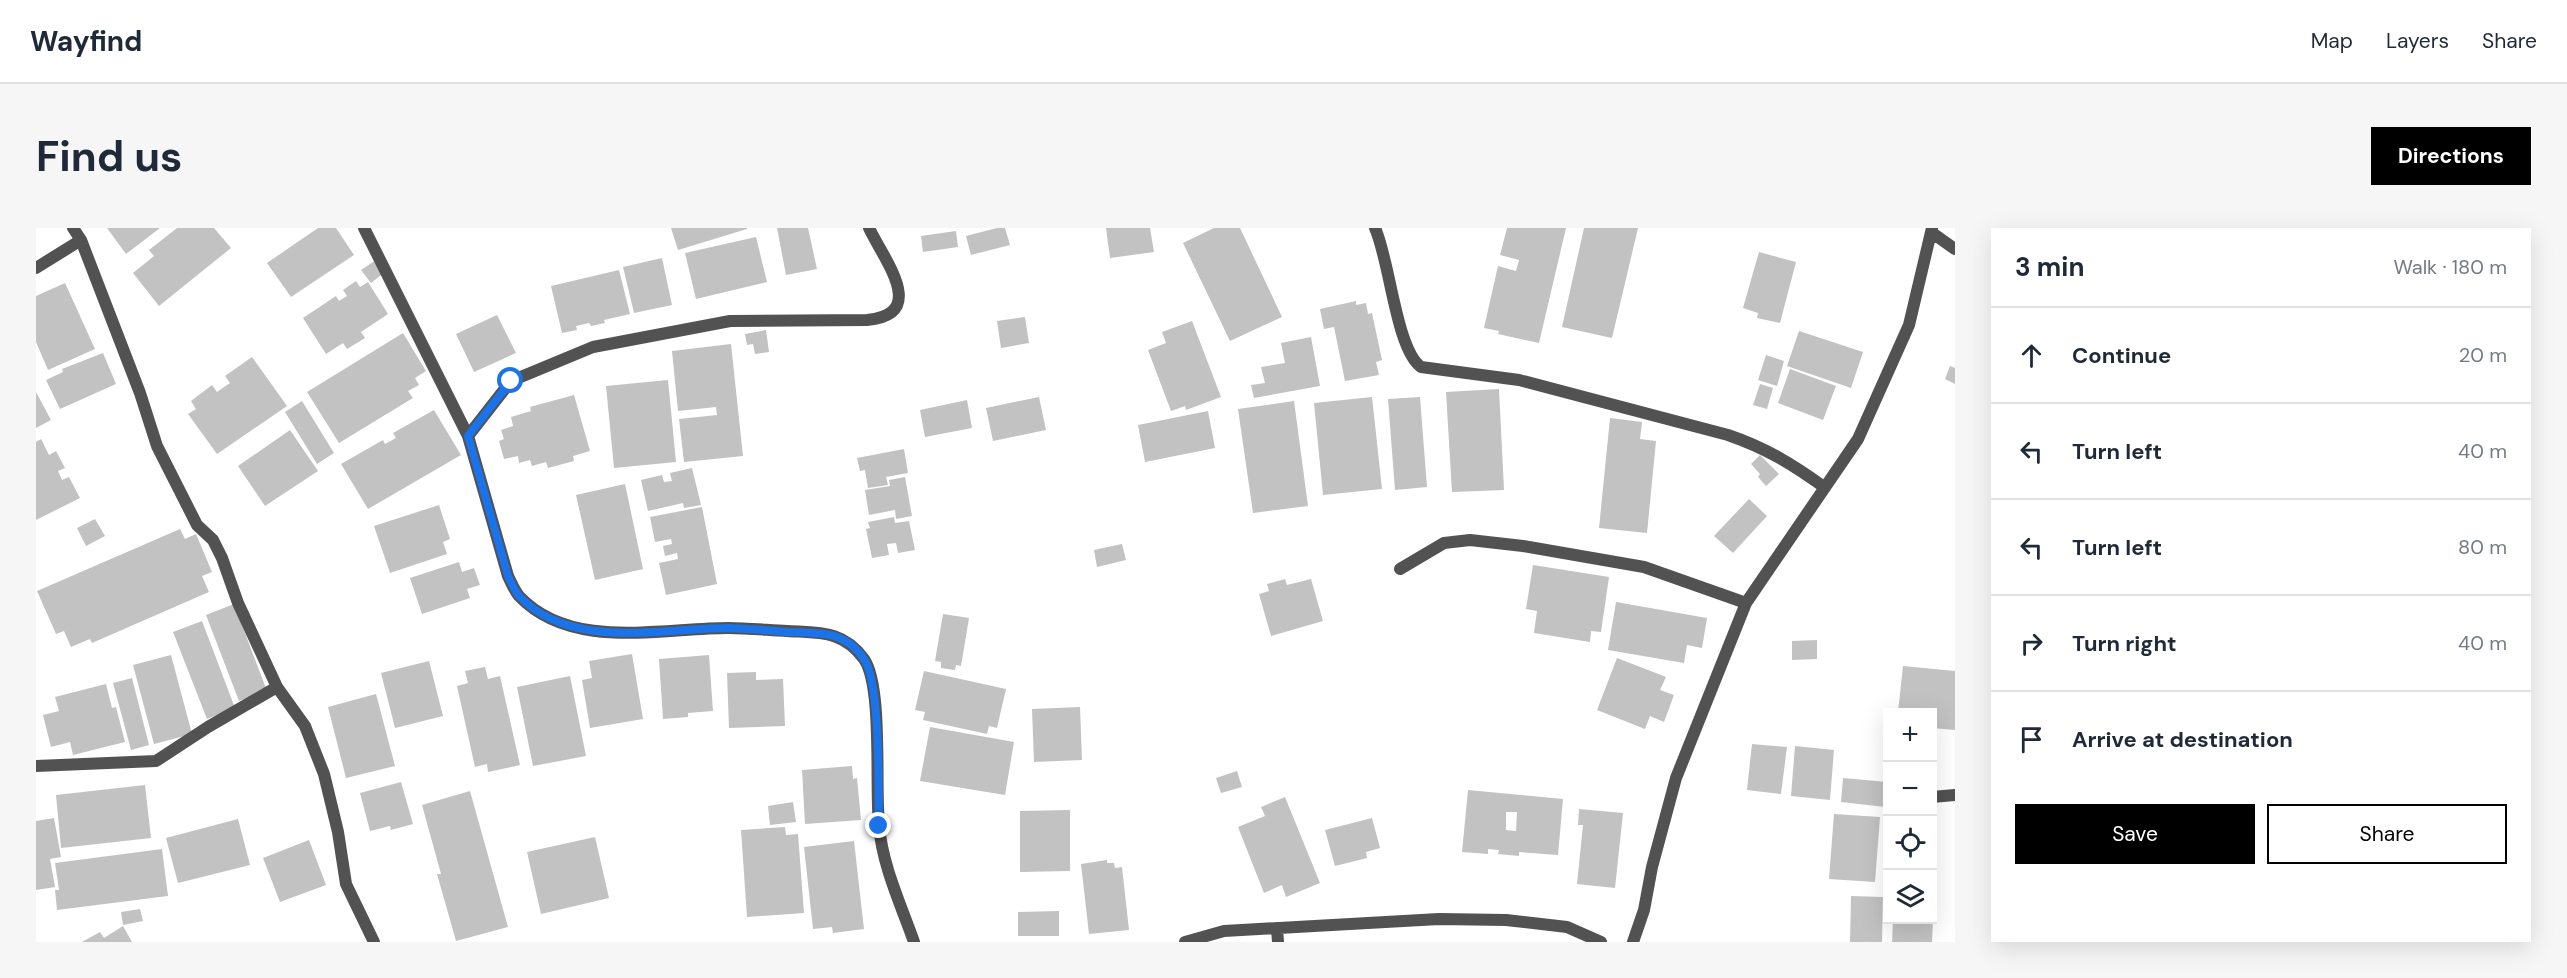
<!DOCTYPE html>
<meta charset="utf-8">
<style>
:root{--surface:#fff;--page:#f6f6f7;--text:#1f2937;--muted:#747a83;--line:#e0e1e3;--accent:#000}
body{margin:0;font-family:"DM Sans",sans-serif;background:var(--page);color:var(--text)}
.controls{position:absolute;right:18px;bottom:18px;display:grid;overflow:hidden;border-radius:0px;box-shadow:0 6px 24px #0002}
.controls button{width:54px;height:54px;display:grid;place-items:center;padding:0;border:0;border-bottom:2px solid var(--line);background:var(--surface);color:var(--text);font:30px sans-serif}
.stop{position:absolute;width:18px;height:18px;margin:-14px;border:4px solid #1a73e8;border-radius:50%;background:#fff}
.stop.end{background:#1a73e8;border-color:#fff;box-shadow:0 2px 6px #0008}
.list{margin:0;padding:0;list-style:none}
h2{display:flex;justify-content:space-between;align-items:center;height:78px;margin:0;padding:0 24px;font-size:26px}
h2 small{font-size:20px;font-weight:400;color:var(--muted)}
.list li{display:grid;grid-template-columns:39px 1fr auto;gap:18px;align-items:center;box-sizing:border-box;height:96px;padding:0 24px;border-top:2px solid var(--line)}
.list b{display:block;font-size:22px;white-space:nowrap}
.list em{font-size:20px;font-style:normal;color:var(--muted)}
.actions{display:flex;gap:12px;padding:18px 24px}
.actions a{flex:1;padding:14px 0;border:2px solid var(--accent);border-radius:0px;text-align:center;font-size:21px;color:var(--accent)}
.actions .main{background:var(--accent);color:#fff}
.icon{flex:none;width:33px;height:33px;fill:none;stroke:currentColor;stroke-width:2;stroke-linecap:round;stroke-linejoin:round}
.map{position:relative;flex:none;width:1919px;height:714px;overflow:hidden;border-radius:0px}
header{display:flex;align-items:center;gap:36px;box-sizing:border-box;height:84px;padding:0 30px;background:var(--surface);border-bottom:2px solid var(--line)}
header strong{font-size:28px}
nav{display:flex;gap:33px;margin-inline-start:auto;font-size:21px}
.intro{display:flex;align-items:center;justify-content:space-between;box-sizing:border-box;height:144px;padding:0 36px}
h1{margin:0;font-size:42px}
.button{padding:15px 27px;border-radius:0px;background:var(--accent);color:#fff;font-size:21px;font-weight:700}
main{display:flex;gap:36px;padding:0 36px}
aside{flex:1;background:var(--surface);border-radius:0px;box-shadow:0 6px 24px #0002}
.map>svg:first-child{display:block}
</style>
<header>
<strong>Wayfind</strong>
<nav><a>Map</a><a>Layers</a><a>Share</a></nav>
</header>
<div class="intro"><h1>Find us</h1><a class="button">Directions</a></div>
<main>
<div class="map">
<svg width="1919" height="714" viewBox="0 0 1919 714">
<rect width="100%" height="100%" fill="#fff"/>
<path fill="#c2c2c2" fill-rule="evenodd" d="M71,0h53l-34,26z
M141,0h37l17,20 -72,58 -26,-33 21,-17 -5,-6z
M282,0h18l18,27 -63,42 -24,-34z
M635,0h76v1l-69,21z
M741,0h31l9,41 -31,6z
M961,0h8l5,17 -39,10 -5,-19z
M1070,0h44l4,24 -44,6z
M1178,0h26l42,89 -52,24 -47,-98z
M1471,0h59l-27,115 -41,-9 1,-3 -15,-3 14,-62 18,5 3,-11 -19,-5z
M1548,0h54l-26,110 -50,-11z
M920,3l2,16 -35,5 -2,-16z
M720,9l11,45 -71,17 -11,-46z
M1723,24l37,10 -16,61 -23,-5 1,-5 -15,-5z
M626,30l10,47 -38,8 -11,-46z
M340,32l9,12 -14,11 -10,-13z
M583,42l11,44 -26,6 1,3 -14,3 -2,-3 -13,3 1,4 -15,3 -11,-47z
M320,53l4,6 8,-5 20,32 -27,18 4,6 -18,11 -4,-6 -17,11 -23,-36 33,-22 3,5 8,-5 -4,-6z
M29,55l30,66 -47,21 -12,-28v-46z
M1320,73v4l10,-2 2,11 4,-1 10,47 -6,2 3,13 -34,6 -11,-54 -10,2 -4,-20z
M461,87l19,38 -42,19 -18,-38z
M989,89l4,26 -28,5 -4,-27z
M1156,93l29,76 -35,13 -1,-4 -14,5 -23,-61 18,-7 -4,-11z
M730,102l3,22 -14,2 -2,-10 -6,1 -2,-11z
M1763,103l64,21 -12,36 -64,-22z
M367,105l23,38 -11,7 4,7 -11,6 5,7 -74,45 -32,-51z
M1275,109l9,49 -66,12 -3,-13 14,-2 -4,-16 24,-4 -4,-20z
M695,116l12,112 -59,6 -5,-43 38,-4 -1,-8 -38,4 -6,-60z
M67,125l13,31 -56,25 -14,-29 17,-8 -1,-3z
M1730,127l18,6 -7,25 -19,-6z
M216,129l35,49 -70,48 -29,-40 8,-5 -5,-8 21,-16 5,7 13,-9 -5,-7z
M1914,138l5,2v16l-10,-5z
M1754,141l46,17 -13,34 -45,-17z
M632,152l8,82 -62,6 -8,-82z
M1724,156l13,4 -6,21 -14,-4z
M1463,161l5,101 -52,2 -6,-100z
M0,164l15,28 -15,8z
M538,167l16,56 -17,5 1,5 -26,7 -2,-6 -14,4 -2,-6 -11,3 -1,-7 -14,3 -5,-18 5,-2 -3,-9 12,-4 -2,-9 20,-6 -1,-4z
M1003,169l7,33 -53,11 -7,-33z
M1336,169l10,92 -59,6 -9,-92z
M1384,169l7,90 -32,3 -7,-91z
M931,172l5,28 -47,9 -5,-27z
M266,173l32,52 -17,11 -32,-52z
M1258,173l14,105 -55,7 -15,-104z
M398,182l27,45 -93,54 -27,-45 42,-24 2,4 11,-6 -3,-5z
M1172,183l7,37 -70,14 -7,-37z
M1574,190l32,4 -2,17 16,2 -9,92 -48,-5z
M254,202l28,41 -53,35 -27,-40z
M5,211l8,16 7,-4 9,17 -7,3 4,9 7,-3 11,21 -44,22v-78z
M868,221l4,24 -22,4 2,8 -20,3 -3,-18 -5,1 -3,-13z
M1724,227l19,19 -13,12 -8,-9 2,-3 -9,-10z
M656,240l9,37 -17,3 -1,-5 -35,8 -7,-31 21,-5 2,7 8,-1 -2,-8z
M869,249l7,39 -16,3 -1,-9 -26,5 -4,-25 25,-4 -1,-6z
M589,256l18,85 -48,11 -19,-85z
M1713,271l18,17 -34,37 -19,-17z
M403,277l11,34 -7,3 4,12 -57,19 -16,-47z
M666,279l15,77 -51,11 -7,-32 19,-4 -1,-6 -12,3 -2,-10 9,-2 -1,-5 -16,3 -5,-25z
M858,289l1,6 14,-2 6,29 -17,3 -2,-10 -9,1 2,11 -17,3 -6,-29 4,-1 -2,-6z
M59,291l10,17 -19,10 -9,-18z
M144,301l5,10 11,-5 16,38 -10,4 7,16 -117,51 -2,-4 -19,8 -7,-16 -8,3 -19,-43z
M1086,316l4,16 -29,7 -3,-17z
M423,334l3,10 12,-4 6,17 -13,4 3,9 -48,16 -12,-36z
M1497,337l76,12 -8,55 -10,-1 -1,11 -56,-9 3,-22 -11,-2z
M1249,351l2,6 24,-6 12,42 -52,15 -12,-42 10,-3 -2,-7z
M1580,374l91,16 -5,30 -15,-3 -3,18 -76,-13z
M198,376l33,87 -28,10 -33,-86z
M907,386l26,4 -8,48 -5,-1 -1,5 -14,-2v-6l-6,-1z
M166,393l33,87 -28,11 -34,-87z
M1781,412v19l-25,1v-19z
M596,426l11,65 -53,9 -8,-48 10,-2 -3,-17z
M135,427l21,79 -38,10 -21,-79z
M673,427l4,56 -25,2v4l-25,2 -4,-60z
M1581,430l49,19 -6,13 14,5 -10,27 -14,-6 -5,13 -48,-19z
M393,433l14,55 -48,12 -14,-55z
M1867,438l52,5v59l-23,-2v-16h-34z
M449,439l3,12 12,-3 20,89 -32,7 -1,-8 -12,3 -18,-81 11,-3 -3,-12z
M888,443l82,18 -9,39 -8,-2 -2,8 -64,-14 2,-8 -10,-2z
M720,444v8l27,-1 2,47 -56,2 -2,-55z
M534,448l16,80 -53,10 -16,-79z
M96,450l17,67 -18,5 -18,-67z
M70,456l6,24 4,-1 9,35 -52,13 -3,-13 -19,5 -8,-32 16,-4 -4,-14z
M340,466l19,72 -49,12 -18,-71z
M1044,479l2,53 -48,2 -2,-53z
M894,499l84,15 -9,53 -85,-14z
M1716,516l35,3 -6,47 -34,-4z
M1759,518l39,4 -4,50 -39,-4z
M816,538l1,13 4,-1 4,42 -56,4 -3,-54z
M1201,543l5,16 -21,6 -5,-15z
M1807,550l44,4 -2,25 -44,-5z
M365,554l12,42 -22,6 -1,-4 -20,5 -10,-38z
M109,557l6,53 -90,10 -5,-53z
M1432,562l95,9 -5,56 -39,-3v4l-21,-2 1,-4 -11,-1v5l-26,-2zM1470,584h11l-1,19 -10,-1z
M434,563l38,136 -52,14 -19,-67h4l-19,-69z
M1249,569l35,86 -34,14 -4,-12 -18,8 -26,-66 27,-11 -4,-9z
M757,574l3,20 -26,3 -2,-19z
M1543,581l44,4 -8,75 -38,-4 6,-59h-5z
M1034,582v61l-50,1v-61z
M1798,586l46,3 -5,65 -46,-3z
M18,590l7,39 -11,2 5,28 -19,3v-69z
M1336,590l8,30 -14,4 1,6 -32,8 -10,-36z
M202,591l12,46 -72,18 -12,-45z
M749,599l1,8 12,-1 6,79 -57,4 -6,-87z
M559,609l14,61 -68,16 -14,-62z
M273,612l17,45 -46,17 -17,-44z
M818,613l10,88 -31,4 -1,-6 -19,2 -9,-82z
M126,621l6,47 -111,14 -2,-20h4l-4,-27z
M1071,632v3h7l1,5 7,-1 7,63 -40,4 -8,-70z
M1815,668l32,1 -1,45h-32z
M104,681l3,12 -20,4 -2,-13z
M1023,683v25h-41v-24z
M1857,692h40l-1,22h-40z
M87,698l9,16h-50l18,-10 4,6z"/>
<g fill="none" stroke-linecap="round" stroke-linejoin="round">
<path stroke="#525252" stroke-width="12" d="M37,0l8,12 59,153 17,53 40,79 16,15 9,18 16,45 39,84 28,39 19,48 14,58 8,52 28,58
M328,0l104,208 40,140c3,6 6,14 11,20 52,55 142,32 209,32 19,0 39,2 59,3 32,2 56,-1 77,28 19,27 11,129 15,166 3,40 22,80 35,117
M1339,0c15,33 21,121 46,139l98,13 209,55c38,13 64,29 96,52
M1895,4l24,17
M0,40l45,-28
M432,208l43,-55 82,-34 137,-26 137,-1c62,-6 17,-60 2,-92
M1364,341l44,-26 26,-3 53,6 121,21 102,36
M0,538l120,-5 52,-34 69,-40
M1896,569l23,-2
M1241,700l1,14
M1149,714l39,-11 215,-12 67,1 61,7 34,15
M1597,714l11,-32 8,-43 24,-89 70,-175 112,-164 51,-114 23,-97"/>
</g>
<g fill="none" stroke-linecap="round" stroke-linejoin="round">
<path stroke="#1a73e8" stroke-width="8" d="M475,153l-43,55 40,140c3,6 6,14 11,20 52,55 143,32 209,32 20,1 40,2 59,4 32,1 58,-2 77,27 17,25 14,133 15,167"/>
</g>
</svg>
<div class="controls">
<button>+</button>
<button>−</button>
<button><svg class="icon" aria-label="locate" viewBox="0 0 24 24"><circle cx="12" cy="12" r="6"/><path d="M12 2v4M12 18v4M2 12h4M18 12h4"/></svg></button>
<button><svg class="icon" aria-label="layers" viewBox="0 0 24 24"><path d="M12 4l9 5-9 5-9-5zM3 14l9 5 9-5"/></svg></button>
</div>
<div class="stop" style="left:475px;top:153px"></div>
<div class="stop end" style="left:843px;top:598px"></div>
</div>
<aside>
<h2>3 min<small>Walk · 180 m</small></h2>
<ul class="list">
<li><svg class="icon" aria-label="ahead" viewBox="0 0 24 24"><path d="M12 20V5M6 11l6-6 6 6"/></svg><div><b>Continue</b></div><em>20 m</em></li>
<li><svg class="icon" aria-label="left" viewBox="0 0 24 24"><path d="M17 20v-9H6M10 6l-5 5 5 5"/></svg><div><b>Turn left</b></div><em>40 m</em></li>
<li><svg class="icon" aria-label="left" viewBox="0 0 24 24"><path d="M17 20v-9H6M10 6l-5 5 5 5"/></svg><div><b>Turn left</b></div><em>80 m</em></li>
<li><svg class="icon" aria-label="right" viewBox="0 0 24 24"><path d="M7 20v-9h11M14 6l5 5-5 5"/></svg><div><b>Turn right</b></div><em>40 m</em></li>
<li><svg class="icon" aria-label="arrive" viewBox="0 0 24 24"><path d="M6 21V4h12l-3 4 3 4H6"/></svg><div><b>Arrive at destination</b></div></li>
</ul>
<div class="actions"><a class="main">Save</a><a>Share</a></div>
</aside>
</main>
